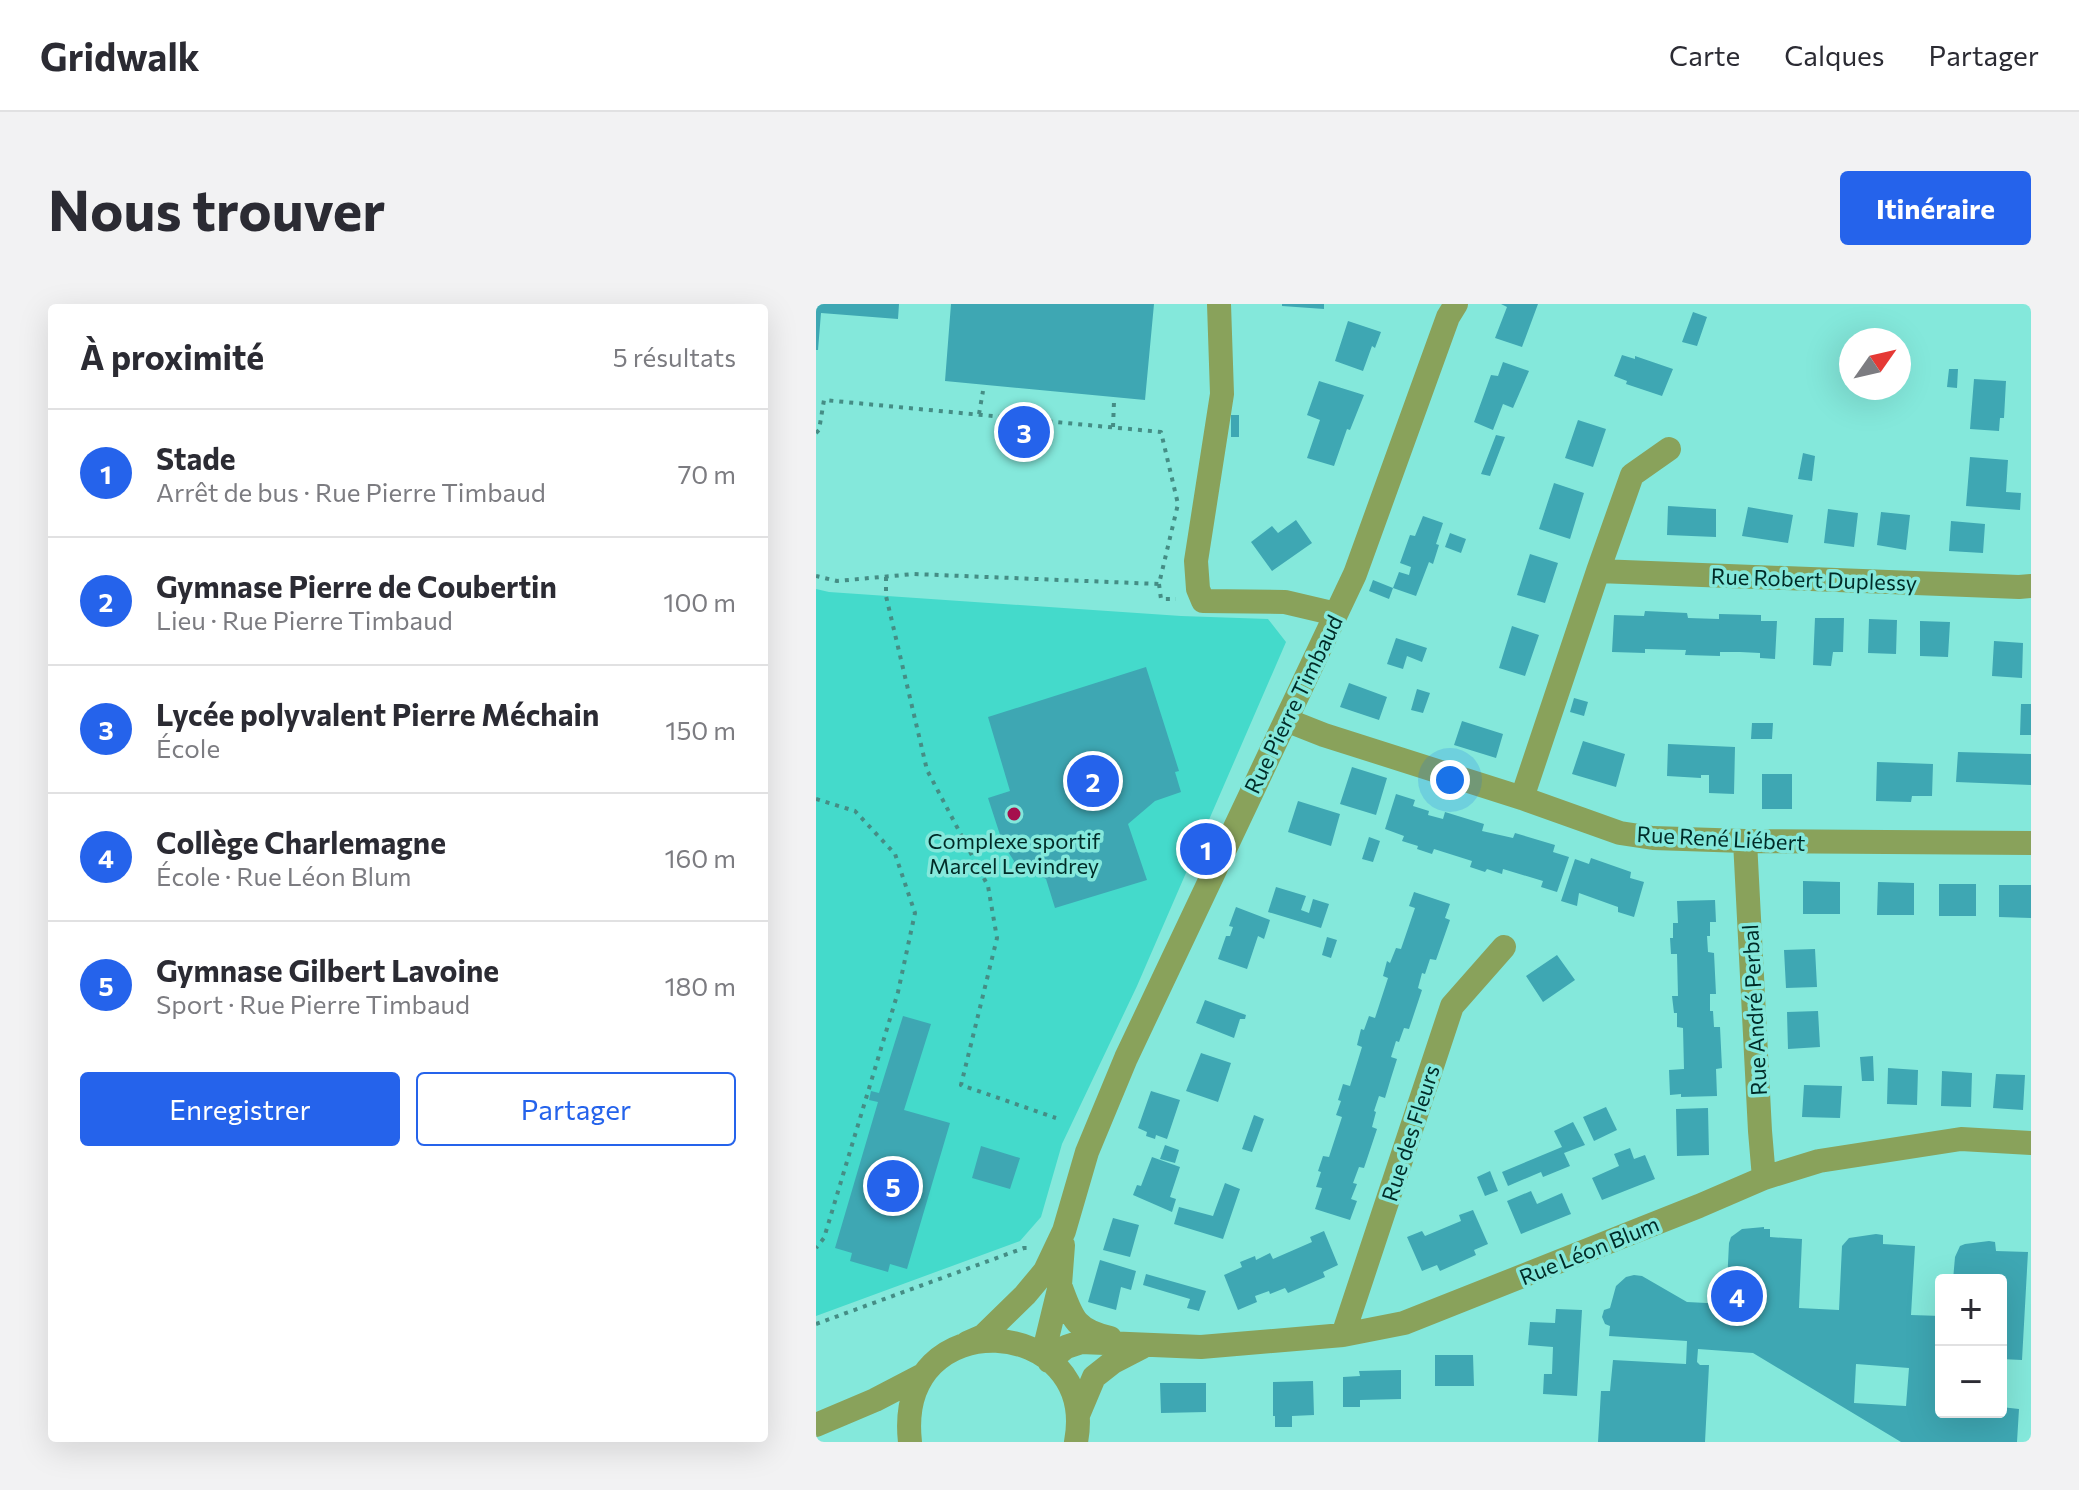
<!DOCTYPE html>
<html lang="fr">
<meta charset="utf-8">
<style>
:root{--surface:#fff;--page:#f2f2f3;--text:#2b2b33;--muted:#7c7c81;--line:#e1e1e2;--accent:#2563eb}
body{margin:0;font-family:Commissioner,sans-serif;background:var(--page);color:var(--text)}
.controls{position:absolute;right:24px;bottom:24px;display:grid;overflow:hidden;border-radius:8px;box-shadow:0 8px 32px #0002}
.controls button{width:72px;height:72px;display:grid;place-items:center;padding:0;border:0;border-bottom:2px solid var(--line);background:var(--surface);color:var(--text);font:40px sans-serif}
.compass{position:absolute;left:1023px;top:24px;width:72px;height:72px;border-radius:50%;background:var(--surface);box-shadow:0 8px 32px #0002;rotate:56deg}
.you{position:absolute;left:634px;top:476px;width:28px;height:28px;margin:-20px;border:6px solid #fff;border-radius:50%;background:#1a73e8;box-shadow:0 0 0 12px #1a73e833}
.badge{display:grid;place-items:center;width:52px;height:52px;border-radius:50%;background:var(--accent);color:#fff;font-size:26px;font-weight:700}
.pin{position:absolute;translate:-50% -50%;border:4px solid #fff;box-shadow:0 2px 8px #0006}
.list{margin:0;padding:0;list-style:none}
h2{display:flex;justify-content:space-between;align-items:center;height:104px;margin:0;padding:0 32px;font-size:34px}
h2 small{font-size:26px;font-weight:400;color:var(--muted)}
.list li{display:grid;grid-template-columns:52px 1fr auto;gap:24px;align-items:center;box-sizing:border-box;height:128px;padding:0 32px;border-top:2px solid var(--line)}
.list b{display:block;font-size:30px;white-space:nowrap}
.list p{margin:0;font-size:26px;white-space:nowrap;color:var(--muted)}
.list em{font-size:26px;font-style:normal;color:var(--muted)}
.actions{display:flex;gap:16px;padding:24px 32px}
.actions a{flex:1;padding:18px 0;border:2px solid var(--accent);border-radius:8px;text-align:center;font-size:28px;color:var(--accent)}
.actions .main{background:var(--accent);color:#fff}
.map{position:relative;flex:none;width:1215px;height:1138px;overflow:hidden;border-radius:8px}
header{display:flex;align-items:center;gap:48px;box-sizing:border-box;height:112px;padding:0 40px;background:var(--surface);border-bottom:2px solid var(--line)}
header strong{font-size:38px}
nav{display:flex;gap:44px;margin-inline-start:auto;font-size:28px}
.intro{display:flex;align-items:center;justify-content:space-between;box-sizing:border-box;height:192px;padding:0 48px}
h1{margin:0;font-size:56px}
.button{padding:20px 36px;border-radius:8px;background:var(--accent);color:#fff;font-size:28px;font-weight:700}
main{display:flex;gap:48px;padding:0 48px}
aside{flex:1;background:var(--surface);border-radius:8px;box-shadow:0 8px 32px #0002}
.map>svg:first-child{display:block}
</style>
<header>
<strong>Gridwalk</strong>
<nav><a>Carte</a><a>Calques</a><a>Partager</a></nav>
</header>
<div class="intro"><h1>Nous trouver</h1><a class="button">Itinéraire</a></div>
<main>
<aside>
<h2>À proximité<small>5 résultats</small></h2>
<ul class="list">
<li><span class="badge">1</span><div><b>Stade</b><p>Arrêt de bus · Rue Pierre Timbaud</p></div><em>70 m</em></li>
<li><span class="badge">2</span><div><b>Gymnase Pierre de Coubertin</b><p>Lieu · Rue Pierre Timbaud</p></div><em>100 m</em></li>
<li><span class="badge">3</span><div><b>Lycée polyvalent Pierre Méchain</b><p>École</p></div><em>150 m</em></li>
<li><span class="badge">4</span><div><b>Collège Charlemagne</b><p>École · Rue Léon Blum</p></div><em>160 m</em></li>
<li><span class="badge">5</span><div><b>Gymnase Gilbert Lavoine</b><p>Sport · Rue Pierre Timbaud</p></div><em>180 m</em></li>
</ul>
<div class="actions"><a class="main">Enregistrer</a><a>Partager</a></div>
</aside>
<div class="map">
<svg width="1215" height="1138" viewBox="0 0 1215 1138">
<rect width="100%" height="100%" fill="#84e8db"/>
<path fill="#44dacb" d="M0,285l13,3 352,24 87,3 18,23 -149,344 -75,158 -21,73 -21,24 -204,75z"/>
<path fill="#3ea7b3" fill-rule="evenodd" d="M0,0h83l-1,15 -77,-6 -3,37h-2z
M135,0h203l-9,96 -200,-19z
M466,0h42v5l-42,-3z
M685,0h37l-16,43 -27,-9 12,-31z
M877,8l14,5 -10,29 -15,-4z
M532,17l33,11 -6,16 -3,-2 -9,25 -28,-10z
M806,51l13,4v-3l38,13 -11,27 -36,-12 1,-3 -13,-5z
M687,58l26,9 -16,37 -10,-4 -10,26 -19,-8 17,-47 7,1z
M1133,65h9l-1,19 -10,-1z
M1158,75l32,2 -2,37h-4l-1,13 -29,-2z
M503,77l45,14 -14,35 -3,-1 -13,37 -27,-8 13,-38 -13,-5z
M415,111h8v22h-8z
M762,116l28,9 -13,38 -28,-9z
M680,131l9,2 -15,39 -9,-2z
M987,149l12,3 -3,25 -14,-2z
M1154,153l38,3 -2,32 15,1 -1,17 -54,-4z
M738,179l30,10 -14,46 -31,-10z
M852,202l48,3v28l-49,-2z
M932,203l45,8 -5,28 -46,-7z
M1012,205l30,4 -4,34 -30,-4z
M1065,208l29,3 -4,35 -29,-5z
M607,212l20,7 -7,21 3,1 -6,19 -4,-2 -13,34 -23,-8 6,-16 10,3 2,-8 -11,-4 10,-28 5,1z
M480,216l16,23 -40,28 -21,-29 21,-16 6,7z
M1135,217l34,3 -2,29 -34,-2z
M634,229l16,6 -5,14 -16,-6z
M714,250l28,9 -13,40 -28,-8z
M557,276l20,8 -4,11 -20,-8z
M829,307l42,2 1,5 31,1v-5l42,1v6h16l-2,38 -15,-1v-5l-20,-1h-20v4l-35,-1 1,-5 -41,-1v4l-33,-1 2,-37 30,1z
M999,314h29l-1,34h-10l-2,14 -18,-1z
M1053,315l28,1 -1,34 -28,-1z
M1104,317l30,1 -2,35 -28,-1z
M696,322l27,9 -14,41 -26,-8z
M580,334l31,10 -5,14 -15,-6 -4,13 -16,-5z
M1178,337l29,2 -1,35 -30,-2z
M330,363l33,104 -4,1 6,20 -26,9 -27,23 19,56 -92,28 -9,-29 -24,-13 -2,12 -7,-13 1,-4 -11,-17 -15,-46 22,-7 -22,-74z
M533,379l38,14 -8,23 -39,-13z
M601,385l13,4 -7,20 -12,-3z
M758,394l14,4 -4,14 -14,-4z
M1205,400h10v31h-11z
M646,417l41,13 -7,24 -42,-13z
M936,419h21l-1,16h-21z
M767,437l42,13 -9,33 -44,-13z
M852,440l67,3 -1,47 -25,-1v-18h-8v3l-34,-2z
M1142,448l73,2v31l-75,-3z
M1061,458l56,2 -1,32h-20l-1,6 -35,-1z
M536,463l35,11 -11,37 -36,-11z
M946,470h30v35h-30z
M580,490l19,6 -2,6 16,5 -1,4 15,4 2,-7 39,12 -2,7 31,7 2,-5 40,12 -2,7 16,5 -12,35 -16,-5 2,-6 -40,-12 -1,5 -15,-5 -2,3 -15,-5 2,-6 -38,-12 -2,5 -15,-5 1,-3 -16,-5 2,-5 -19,-7z
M482,497l42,13 -9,32 -43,-14z
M553,533l11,4 -7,21 -11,-3z
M775,554l40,14 -1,6 14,4 -10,35 -16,-5v-5l-39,-14 -2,13 -16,-5 14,-42 14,5z
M987,577l37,1v32h-37z
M1062,578l36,1v32h-37z
M1123,580h37v32h-37z
M1183,581h32v33l-32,-1z
M460,583l30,9 -5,14 8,3 4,-14 16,5 -8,24 -53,-16z
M598,588l36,12 -5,14 5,2 -14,40 -6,-1 -5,15 -3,-1 -4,15 4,2 -13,39 -5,-1 -5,14 -3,-1 -5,16 6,2 -6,19 -6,20 -6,-2 -5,15 2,1 -4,15 5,2 -13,39 -5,-1 -6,16 4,1 -6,15 6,2 -7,19 -35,-11 7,-21 -6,-1 5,-15 -3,-1 5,-15 6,1 13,-40 -6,-2 5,-14 -3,-1 5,-16 7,2 12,-39 -5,-2 4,-16 3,1 5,-14 6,2 13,-40 -5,-2 4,-15 3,2 6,-15 5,1 14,-41 -6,-2z
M899,596l1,22h-6v14h-3l1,16 6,1 2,41h-6v17h3l1,16h6l2,41 -6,1 1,27 -36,1v-3l-11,1 -1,-25 15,-1 -1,-41 -6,-1v-14h-3l-2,-17h6l-1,-42h-6l-1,-16h3v-15h5l-1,-22z
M420,603l34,13 -6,19 -6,-3 -11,33 -29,-10 8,-23h4l3,-9 -4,-1z
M511,633l10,3 -6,18 -9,-3z
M999,645l2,38 -31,1 -2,-38z
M741,651l18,25 -32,22 -17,-26z
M389,696l41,15 -1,4h-5l-6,19 -38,-15z
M1002,707l2,36 -32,2 -1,-37z
M87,712l28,8 -27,86 46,13 -43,146 -17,-5 -2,8 -38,-11 2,-8 -17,-5 43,-146 -9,-2 2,-9 8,2z
M385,749l30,10 -13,39 -32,-11z
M1057,752l1,25h-12l-2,-24z
M1072,764l30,2 -1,35 -30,-1z
M1126,767l30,2 -1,34 -30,-1z
M1180,770l29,1 -2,35 -30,-2z
M988,781l38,1 -2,32 -38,-1z
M335,787l29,9 -13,39 -11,-4 -1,4 -9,-3 1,-4 -9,-4z
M790,803l11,23 -23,11 -11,-24z
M892,804l1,47 -32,1 -1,-47z
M438,811l10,4 -12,33 -10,-3z
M757,818l12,23 -21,8 6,13 -27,11 -2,-5 -33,14 -6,-14 60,-25 -8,-16z
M349,841l14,5 -4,13 -15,-4z
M165,842l39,12 -10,31 -38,-11z
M814,844l4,11 11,-4 10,24 -53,21 -10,-22 27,-12 -5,-12z
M336,853l28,10 -10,30 6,2 -4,13 -39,-17 4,-10 4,1z
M674,867l8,20 -13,5 -8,-19z
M409,879l15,6 -17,50 -49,-15 5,-17 34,9z
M715,887l6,13 25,-11 9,21 -50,20 -14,-33z
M657,906l15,34 -14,6 2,5 -36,16 -3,-6 -15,6 -15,-34 15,-6 3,5 36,-15 -2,-6z
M297,914l26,7 -9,32 -27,-7z
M948,923v2h6v8l32,2 -3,69 40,2 3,-64 7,-8 27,-4 7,1v9l32,2 -4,69 30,1v96h60v-5l18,2 -2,33h-116l-148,-89 -55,-4 -1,13 3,3h9l-4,77h-107l3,-51h9l3,-31 73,4 1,-23 -78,-5 1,-10 -5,-2 -3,-7 2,-7 6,-2 6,-22 10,-9 8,-2 8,1 45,26 39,2 3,-61 2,-6 11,-8zM1040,1060l53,4 -3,38 -52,-3z
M508,927l14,34 -15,7 2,5 -37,16 -3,-5 -15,6 -1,-3 -14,5 2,6 -19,8 -14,-35 18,-8 -2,-5 15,-6 1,4 14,-7 3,6 39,-17 -2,-5z
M1173,937l6,1 1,9 32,1 -6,108 -21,-1v-79h-48l2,-23 5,-11 5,-2z
M284,956l36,11 -5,19 -10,-3 -5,23 -28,-8z
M330,970l60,17 -7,20 -12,-3 3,-9 -47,-14z
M740,1005l26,1 -5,86 -34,-2 1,-20h8l1,-27 -25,-2 2,-23 25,1z
M619,1051h38l1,31h-39z
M585,1066v29l-41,1v7h-17v-30l17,-1 -1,-5z
M497,1077l1,34 -22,1v11h-17v-11h-2v-34z
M344,1079h46v29l-45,1z"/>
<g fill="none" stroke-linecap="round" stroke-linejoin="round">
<path stroke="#458d85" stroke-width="4" stroke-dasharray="4 6" stroke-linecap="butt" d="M163,110l4,-23
M297,123l1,-25
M0,129l3,-3 5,-30 337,32 17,72 -19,80 -245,-10 -77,7 -21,-5
M70,273v19l41,174 61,116 9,52 -36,147 95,33
M343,280l2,15h15
M0,495l39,12 40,43 20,59 -17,79 -74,246 -8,10
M0,1020l208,-76h7"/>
<path stroke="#89a25b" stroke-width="24" d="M403,0l3,90 -26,167 2,28 5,12 82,1 51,12
M782,267l34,-96 37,-26
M470,416l38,15 198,63 98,35 33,5 92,3 286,2
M706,494l76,-227 421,16 12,-1
M929,537l15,290 4,47
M244,981c12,32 14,45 50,53
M527,1031l109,-329 52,-59
M151,1039l16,-7 42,-41 20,-24 19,-40 23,-79 39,-94 229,-484 93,-257 8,-13
M227,1051l17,-70 3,-40
M233,1057l17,-14 15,-5 120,5 142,-12 61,-12 295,-117 65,-28 55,-17 142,-22 70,4
M262,1111l16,-38 19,-15 29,-15
M0,1121l59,-25 48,-25
M94,1138c-16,-142 190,-128 166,0"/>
</g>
<circle fill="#a5104d" stroke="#84e8db" stroke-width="3" cx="198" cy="510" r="8"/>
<g text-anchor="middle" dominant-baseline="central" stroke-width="7" stroke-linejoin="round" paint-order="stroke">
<g font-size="22" fill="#002b27" stroke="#84e8db">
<text transform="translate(998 275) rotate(2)">Rue Robert Duplessy</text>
<text transform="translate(477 400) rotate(-64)">Rue Pierre Timbaud</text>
<text transform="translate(905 534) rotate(3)">Rue René Liébert</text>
<text transform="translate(938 706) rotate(-93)">Rue André Perbal</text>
<text transform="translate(594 829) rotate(-72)">Rue des Fleurs</text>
<text transform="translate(773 946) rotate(-22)">Rue Léon Blum</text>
</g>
<g font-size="22" fill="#002b27" stroke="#84e8db">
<text x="198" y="536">Complexe sportif<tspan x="198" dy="25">Marcel Levindrey</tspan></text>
</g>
</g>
</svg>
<div class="controls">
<button>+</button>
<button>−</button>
</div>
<svg class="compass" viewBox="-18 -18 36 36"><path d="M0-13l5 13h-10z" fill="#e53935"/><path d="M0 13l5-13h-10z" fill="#7c7c81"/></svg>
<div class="you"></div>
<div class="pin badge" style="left:390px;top:545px">1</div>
<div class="pin badge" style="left:277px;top:477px">2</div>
<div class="pin badge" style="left:208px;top:128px">3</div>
<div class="pin badge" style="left:921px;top:992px">4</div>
<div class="pin badge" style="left:77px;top:882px">5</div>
</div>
</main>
